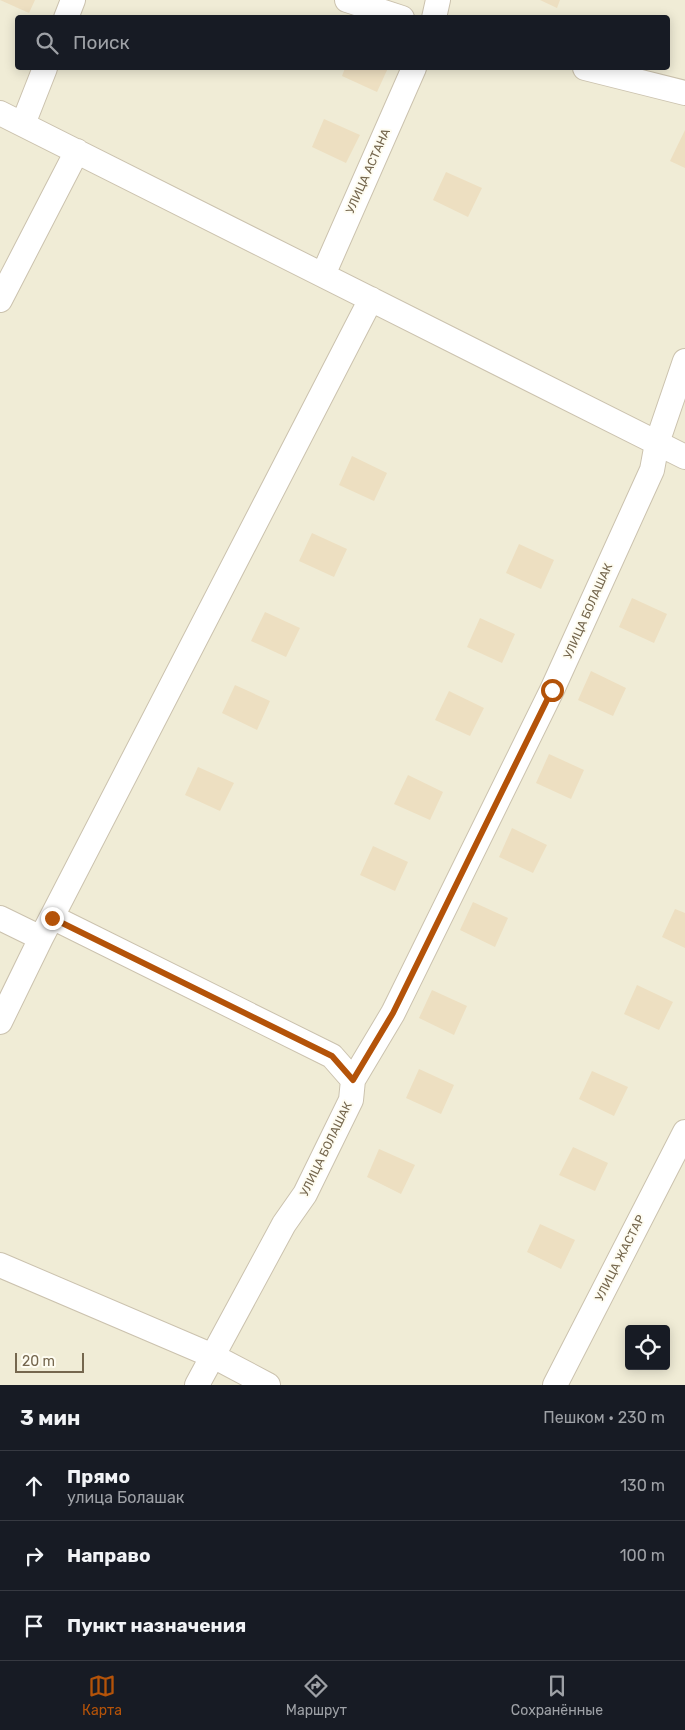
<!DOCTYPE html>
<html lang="ru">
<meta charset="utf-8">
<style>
:root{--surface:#171b24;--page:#242831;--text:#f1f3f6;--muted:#9ea1a6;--line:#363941;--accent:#b45309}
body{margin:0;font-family:Rubik,sans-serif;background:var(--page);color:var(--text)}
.controls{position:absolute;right:15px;bottom:15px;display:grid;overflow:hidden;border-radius:5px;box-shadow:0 2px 12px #0003}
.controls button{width:45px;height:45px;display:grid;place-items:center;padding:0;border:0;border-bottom:1px solid var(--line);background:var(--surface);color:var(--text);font:25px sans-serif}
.scale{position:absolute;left:15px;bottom:12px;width:69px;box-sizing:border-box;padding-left:5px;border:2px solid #75674e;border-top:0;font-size:14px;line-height:18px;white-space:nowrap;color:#75674e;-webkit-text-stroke:4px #fefcf1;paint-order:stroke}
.stop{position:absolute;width:15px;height:15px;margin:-11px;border:4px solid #b45309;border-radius:50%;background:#fff}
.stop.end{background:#b45309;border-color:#fff;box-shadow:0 1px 5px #0008}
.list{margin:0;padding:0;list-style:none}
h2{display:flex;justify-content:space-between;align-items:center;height:65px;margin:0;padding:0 20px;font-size:21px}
h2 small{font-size:16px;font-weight:400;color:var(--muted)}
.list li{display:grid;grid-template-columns:32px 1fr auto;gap:15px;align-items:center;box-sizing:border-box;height:70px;padding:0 20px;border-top:1px solid var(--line)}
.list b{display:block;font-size:19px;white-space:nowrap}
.list p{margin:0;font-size:16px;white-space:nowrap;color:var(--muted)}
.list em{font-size:16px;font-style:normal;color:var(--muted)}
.icon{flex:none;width:28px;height:28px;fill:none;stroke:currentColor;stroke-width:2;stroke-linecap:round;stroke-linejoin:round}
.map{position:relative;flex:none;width:685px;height:1385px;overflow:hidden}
.search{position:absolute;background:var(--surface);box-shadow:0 2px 12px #0003;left:15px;right:15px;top:15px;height:55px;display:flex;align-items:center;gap:12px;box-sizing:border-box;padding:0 18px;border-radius:5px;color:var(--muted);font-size:19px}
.sheet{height:275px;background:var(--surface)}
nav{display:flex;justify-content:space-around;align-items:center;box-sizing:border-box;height:70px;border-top:1px solid var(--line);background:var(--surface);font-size:14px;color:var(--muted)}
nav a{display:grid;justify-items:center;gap:2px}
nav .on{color:var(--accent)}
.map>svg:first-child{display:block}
</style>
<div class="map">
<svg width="685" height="1385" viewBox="0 0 685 1385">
<rect width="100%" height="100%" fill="#fcf9ea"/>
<path fill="#f0ecd6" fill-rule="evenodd" d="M0,0h685v1385h-685zM18,18h650v50h-650zM629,1329h37v37h-37z"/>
<path fill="#eddfc1" d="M0,0h35l-6,13z
M540,0h20l-3,8z
M345,68h43l-11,24 -35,-16z
M324,119l36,16 -14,28 -34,-16z
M685,130v38l-15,-7z
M446,172l36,16 -14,29 -35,-17z
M352,456l35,17 -13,28 -35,-16z
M312,533l35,16 -13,28 -35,-16z
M519,544l35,16 -13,29 -35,-16z
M632,598l35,16 -13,29 -35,-16z
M265,612l35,16 -14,29 -35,-16z
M480,618l35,16 -13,29 -35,-16z
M591,671l35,17 -13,28 -35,-16z
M235,685l35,16 -13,29 -35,-17z
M449,691l35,17 -14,28 -35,-16z
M549,754l35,16 -13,29 -35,-16z
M198,767l36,16 -14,28 -35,-16z
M408,775l35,17 -13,28 -36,-16z
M512,828l35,17 -14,28 -34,-16z
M373,846l35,16 -13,29 -35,-16z
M473,902l35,16 -13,29 -35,-17z
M675,909l10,4v35l-23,-11z
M637,985l36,17 -14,28 -35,-16z
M432,990l35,16 -13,29 -35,-17z
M419,1069l35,16 -13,29 -35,-16z
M592,1071l36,16 -14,29 -35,-17z
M573,1147l35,16 -13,28 -36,-16z
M379,1149l36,16 -14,29 -34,-17z
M540,1224l35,16 -14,29 -34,-17z"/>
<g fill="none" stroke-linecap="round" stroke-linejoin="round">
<defs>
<path id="minor" d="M347,0l55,18
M66,18l7,-18
M434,18l4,-18
M585,68l100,25
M0,113l685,344
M23,124l22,-56
M323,275l91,-207
M0,300l77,-149
M52,917l280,139 21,24
M0,918l41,20 330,-639
M0,1022l41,-84
M0,1265l213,91 55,29
M197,1385l87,-161 21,-30 46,-94 2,-20 40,-67 159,-323 100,-220 5,-27 28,-82
M555,1385l130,-253"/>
</defs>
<use href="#minor" stroke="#cbc2ae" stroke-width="26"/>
<use href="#minor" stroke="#fff" stroke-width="24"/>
</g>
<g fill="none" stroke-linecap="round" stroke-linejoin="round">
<path stroke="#b45309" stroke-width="6" d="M52,918l280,138 21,24 40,-67 159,-323"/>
</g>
<g text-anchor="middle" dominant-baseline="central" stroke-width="4" stroke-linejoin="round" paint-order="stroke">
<g font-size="12" fill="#75674e" stroke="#fefcf1">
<text transform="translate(368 171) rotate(-66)">УЛИЦА АСТАНА</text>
<text transform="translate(588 611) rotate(-66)">УЛИЦА БОЛАШАК</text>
<text transform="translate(326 1149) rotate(-64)">УЛИЦА БОЛАШАК</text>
<text transform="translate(620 1258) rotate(-63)">УЛИЦА ЖАСТАР</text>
</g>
</g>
</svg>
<div class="controls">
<button><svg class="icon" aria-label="locate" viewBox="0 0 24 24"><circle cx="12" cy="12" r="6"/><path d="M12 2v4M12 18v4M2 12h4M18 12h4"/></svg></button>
</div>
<div class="scale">20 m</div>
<div class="stop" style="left:552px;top:690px"></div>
<div class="stop end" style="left:52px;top:918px"></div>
<div class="search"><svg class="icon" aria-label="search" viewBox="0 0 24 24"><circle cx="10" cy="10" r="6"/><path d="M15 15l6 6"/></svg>Поиск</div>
</div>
<section class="sheet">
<h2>3 мин<small>Пешком · 230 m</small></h2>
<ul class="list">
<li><svg class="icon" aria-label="ahead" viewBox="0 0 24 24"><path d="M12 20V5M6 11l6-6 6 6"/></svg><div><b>Прямо</b><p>улица Болашак</p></div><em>130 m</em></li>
<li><svg class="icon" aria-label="right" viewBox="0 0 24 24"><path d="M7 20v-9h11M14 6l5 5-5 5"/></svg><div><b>Направо</b></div><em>100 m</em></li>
<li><svg class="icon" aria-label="arrive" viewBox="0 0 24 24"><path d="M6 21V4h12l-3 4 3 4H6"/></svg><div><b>Пункт назначения</b></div></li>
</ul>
</section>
<nav>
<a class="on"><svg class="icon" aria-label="map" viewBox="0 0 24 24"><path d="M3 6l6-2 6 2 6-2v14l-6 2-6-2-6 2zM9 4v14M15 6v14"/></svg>Карта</a>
<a><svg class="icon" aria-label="directions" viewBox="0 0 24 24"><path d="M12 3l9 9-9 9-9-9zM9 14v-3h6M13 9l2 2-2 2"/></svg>Маршрут</a>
<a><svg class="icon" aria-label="saved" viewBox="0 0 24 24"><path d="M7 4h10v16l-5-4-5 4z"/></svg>Сохранённые</a>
</nav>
